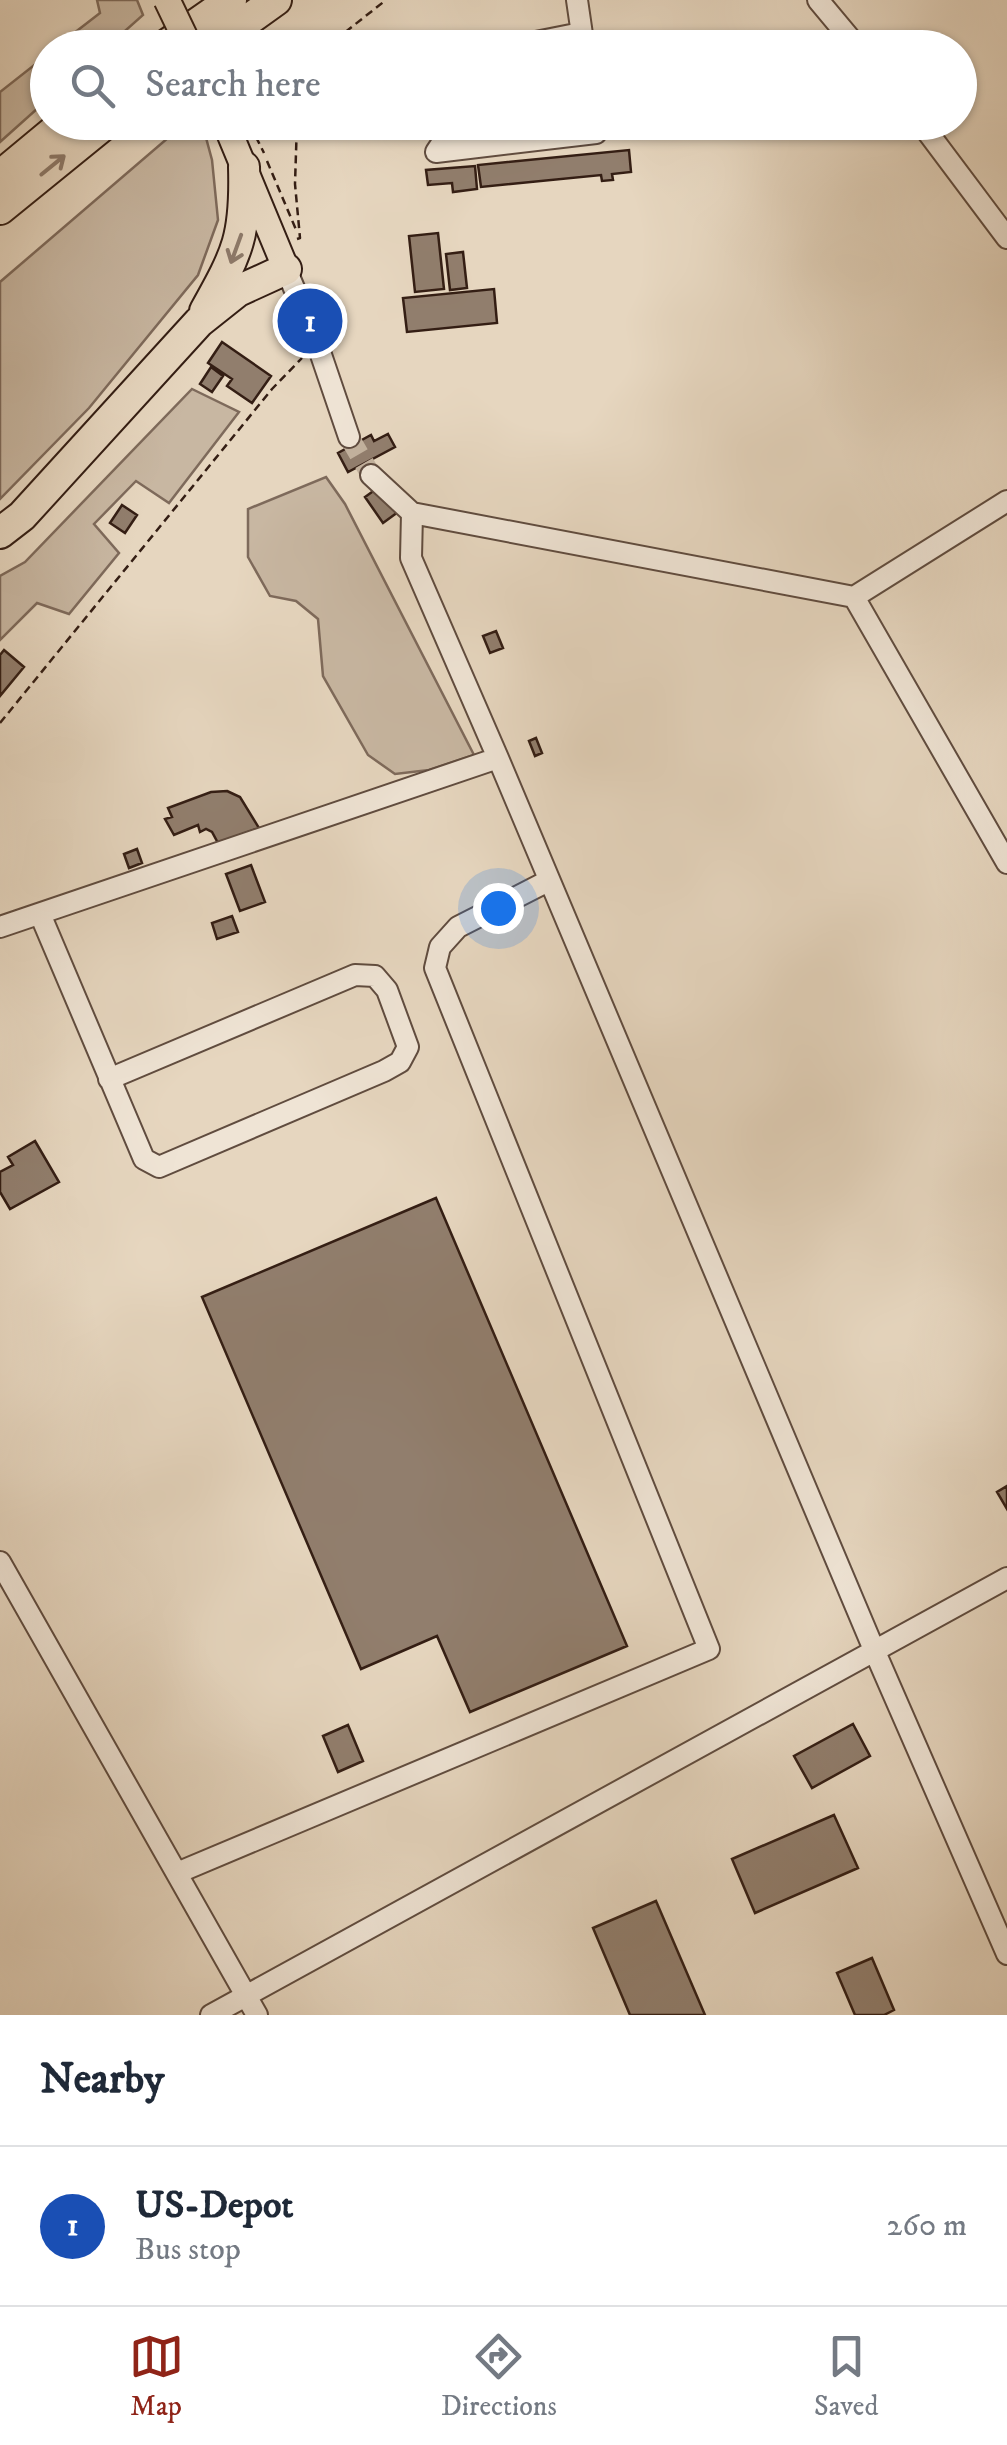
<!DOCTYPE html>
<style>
:root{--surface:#fff;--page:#f6f6f7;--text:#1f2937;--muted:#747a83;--line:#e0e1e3;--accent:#8f2418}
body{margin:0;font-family:"IM FELL DW Pica",serif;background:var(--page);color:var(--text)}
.you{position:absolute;left:498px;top:908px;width:35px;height:35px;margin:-25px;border:8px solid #fff;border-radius:50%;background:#1a73e8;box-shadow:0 0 0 15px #1a73e833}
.badge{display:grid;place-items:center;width:65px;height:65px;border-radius:50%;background:var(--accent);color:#fff;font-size:32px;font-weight:700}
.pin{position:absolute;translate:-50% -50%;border:5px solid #fff;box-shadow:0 2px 10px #0006}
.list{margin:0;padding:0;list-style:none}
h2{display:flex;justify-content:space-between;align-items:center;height:130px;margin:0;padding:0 40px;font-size:42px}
h2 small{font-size:32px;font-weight:400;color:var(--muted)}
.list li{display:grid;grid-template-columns:65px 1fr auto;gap:30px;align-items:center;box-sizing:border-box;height:160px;padding:0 40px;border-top:2px solid var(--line)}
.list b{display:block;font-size:38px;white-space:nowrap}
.list p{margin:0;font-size:32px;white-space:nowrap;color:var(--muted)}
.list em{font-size:32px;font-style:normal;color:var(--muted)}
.icon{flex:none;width:55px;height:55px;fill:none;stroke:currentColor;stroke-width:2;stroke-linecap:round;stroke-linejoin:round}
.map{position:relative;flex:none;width:1007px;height:2015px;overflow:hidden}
.search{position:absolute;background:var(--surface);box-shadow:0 2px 8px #0004;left:30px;right:30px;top:30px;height:110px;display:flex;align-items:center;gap:25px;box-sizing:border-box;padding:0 35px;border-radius:55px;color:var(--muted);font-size:38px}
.sheet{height:290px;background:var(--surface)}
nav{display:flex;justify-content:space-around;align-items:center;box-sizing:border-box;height:140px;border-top:2px solid var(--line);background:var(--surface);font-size:28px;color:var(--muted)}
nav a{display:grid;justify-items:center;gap:5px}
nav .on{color:var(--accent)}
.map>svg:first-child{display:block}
</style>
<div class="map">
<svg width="1007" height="2015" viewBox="0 0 1007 2015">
<rect width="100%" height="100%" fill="#e6d6bf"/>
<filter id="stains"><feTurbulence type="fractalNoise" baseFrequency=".002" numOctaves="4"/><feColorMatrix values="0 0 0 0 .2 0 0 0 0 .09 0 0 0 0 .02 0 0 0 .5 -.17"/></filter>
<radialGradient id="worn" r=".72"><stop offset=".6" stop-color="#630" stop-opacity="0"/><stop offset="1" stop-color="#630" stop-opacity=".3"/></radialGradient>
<path fill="#c8b7a2" stroke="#7e6a5b" stroke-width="2.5" d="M97,0h40l6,15 -36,32h-51l44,-34z
M47,55v45l-47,42v-50z
M194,122l8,1 10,37 6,60 -20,55 -109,133 -89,91v-217l169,-145z
M192,389l47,23 -70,91 -33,-22 -42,43 25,29 -50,61 -32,-11 -37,37v-64l25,-14z
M326,477l19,27 129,251 -45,15 -34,4 -27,-19 -45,-79 -5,-57 -22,-18 -26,-5 -22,-39v-48z"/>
<path fill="#917e6d" stroke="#341e14" stroke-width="2.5" d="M629,150l2,22 -19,2 1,6 -11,1 -1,-6 -120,12 -3,-22z
M475,166l2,23 -24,3 -1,-9 -24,2 -2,-15z
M438,233l6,56 -29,3 -6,-56z
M463,252l4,36 -17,2 -4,-36z
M494,289l3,34 -90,9 -4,-34z
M222,342l49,34 -19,27 -25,-17 5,-7 -24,-16z
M211,367l12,9 -11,16 -12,-8z
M388,434l7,13 -47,25 -10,-19 33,-18 3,6z
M379,487l19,25 -15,11 -18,-26z
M122,505l15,10 -12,18 -15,-10z
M496,631l7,17 -13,5 -7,-17z
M4,650l20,17 -24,29v-41z
M536,738l6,15 -7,3 -6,-15z
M227,791l13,6 19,31 -41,15 -6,-11 -6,-3 -6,3 -2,-7 -24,10 -9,-16 7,-2 -4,-9 43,-16z
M137,849l5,14 -13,5 -5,-14z
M251,865l14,37 -25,9 -14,-37z
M232,916l6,16 -21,7 -5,-16z
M35,1141l24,41 -49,27 -10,-17v-20l13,-7 -5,-8z
M436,1198l191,448 -157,66 -33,-76 -76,33 -159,-372z
M1007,1486v23l-10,-17z
M853,1724l17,32 -58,32 -18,-32z
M348,1725l15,36 -25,11 -15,-36z
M834,1815l24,53 -103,45 -23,-54z
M656,1901l49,114h-75l-37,-87z
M872,1958l22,52 -10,5h-29l-18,-42z"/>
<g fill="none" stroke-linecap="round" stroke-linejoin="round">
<path stroke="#c2b19d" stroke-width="20" stroke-dasharray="20 10" stroke-linecap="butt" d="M349,437l22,38"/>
<defs>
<path id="minor" d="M577,0l7,48
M818,0l40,48
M506,48l75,-15
M456,122l-20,30 160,-19 -2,-11
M920,122l87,116
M286,269l31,74 32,94
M371,475l41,38 442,84 153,266
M412,513l-1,45 87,200 377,894 132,302
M854,597l153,-96
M40,914l104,245 15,8 225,-96 16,-9 8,-15 -21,-57 -12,-14 -20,-1 -246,104
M0,927l498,-169
M0,1562l257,453
M177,1873l532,-224 -274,-681 5,-21 18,-20 90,-46
M211,2015l796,-437"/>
<path id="major" d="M225,122l61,147"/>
<path id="highway" d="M162,48l69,-48
M209,48l67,-48
M0,176l65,-54
M0,209l107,-87
M205,311c33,-59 41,-75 39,-144
M0,533l22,-17 177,-194 39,-31 48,-22"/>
</defs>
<use href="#minor" stroke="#604c3f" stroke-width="24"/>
<use href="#major" stroke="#341e14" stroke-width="29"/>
<use href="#highway" stroke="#341e14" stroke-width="34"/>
<path stroke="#341e14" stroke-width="2.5" stroke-dasharray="8 5" stroke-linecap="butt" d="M325,48l61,-48
M250,125l14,28
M267,161l30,71
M297,239l3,-1 -5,-54 2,-62
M0,723l272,-334 30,-31"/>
<use href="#minor" stroke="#efe4d5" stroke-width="20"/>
<use href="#major" stroke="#e6d6bf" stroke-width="25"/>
<use href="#highway" stroke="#e6d6bf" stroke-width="30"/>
<defs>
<path id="major-bridge" d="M167,0l23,48"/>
</defs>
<use href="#major-bridge" stroke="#341e14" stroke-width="29" stroke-linecap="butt"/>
<use href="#major-bridge" stroke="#e6d6bf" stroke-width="25"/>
</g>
<defs><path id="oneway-shaft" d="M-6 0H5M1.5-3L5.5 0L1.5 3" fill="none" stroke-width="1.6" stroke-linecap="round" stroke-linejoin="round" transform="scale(2.5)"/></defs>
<g stroke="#8d7a6a">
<use href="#oneway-shaft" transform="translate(53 165) rotate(-39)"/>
<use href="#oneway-shaft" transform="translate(236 249) rotate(110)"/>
</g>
<rect width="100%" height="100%" filter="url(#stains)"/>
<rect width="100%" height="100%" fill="url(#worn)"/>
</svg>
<div class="you"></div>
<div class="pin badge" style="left:310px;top:321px;background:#1a4fb4">1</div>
<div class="search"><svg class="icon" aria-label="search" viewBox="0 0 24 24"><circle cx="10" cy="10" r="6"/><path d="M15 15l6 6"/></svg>Search here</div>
</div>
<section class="sheet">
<h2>Nearby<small></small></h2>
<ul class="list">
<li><span class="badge" style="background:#1a4fb4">1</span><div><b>US-Depot</b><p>Bus stop</p></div><em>260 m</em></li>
</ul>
</section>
<nav>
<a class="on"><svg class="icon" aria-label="map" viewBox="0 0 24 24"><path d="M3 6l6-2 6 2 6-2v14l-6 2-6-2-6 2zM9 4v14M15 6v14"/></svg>Map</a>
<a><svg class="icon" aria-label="directions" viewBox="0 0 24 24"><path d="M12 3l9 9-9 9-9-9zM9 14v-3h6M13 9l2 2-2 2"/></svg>Directions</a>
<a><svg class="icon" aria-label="saved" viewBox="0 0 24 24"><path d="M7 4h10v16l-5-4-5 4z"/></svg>Saved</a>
</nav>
